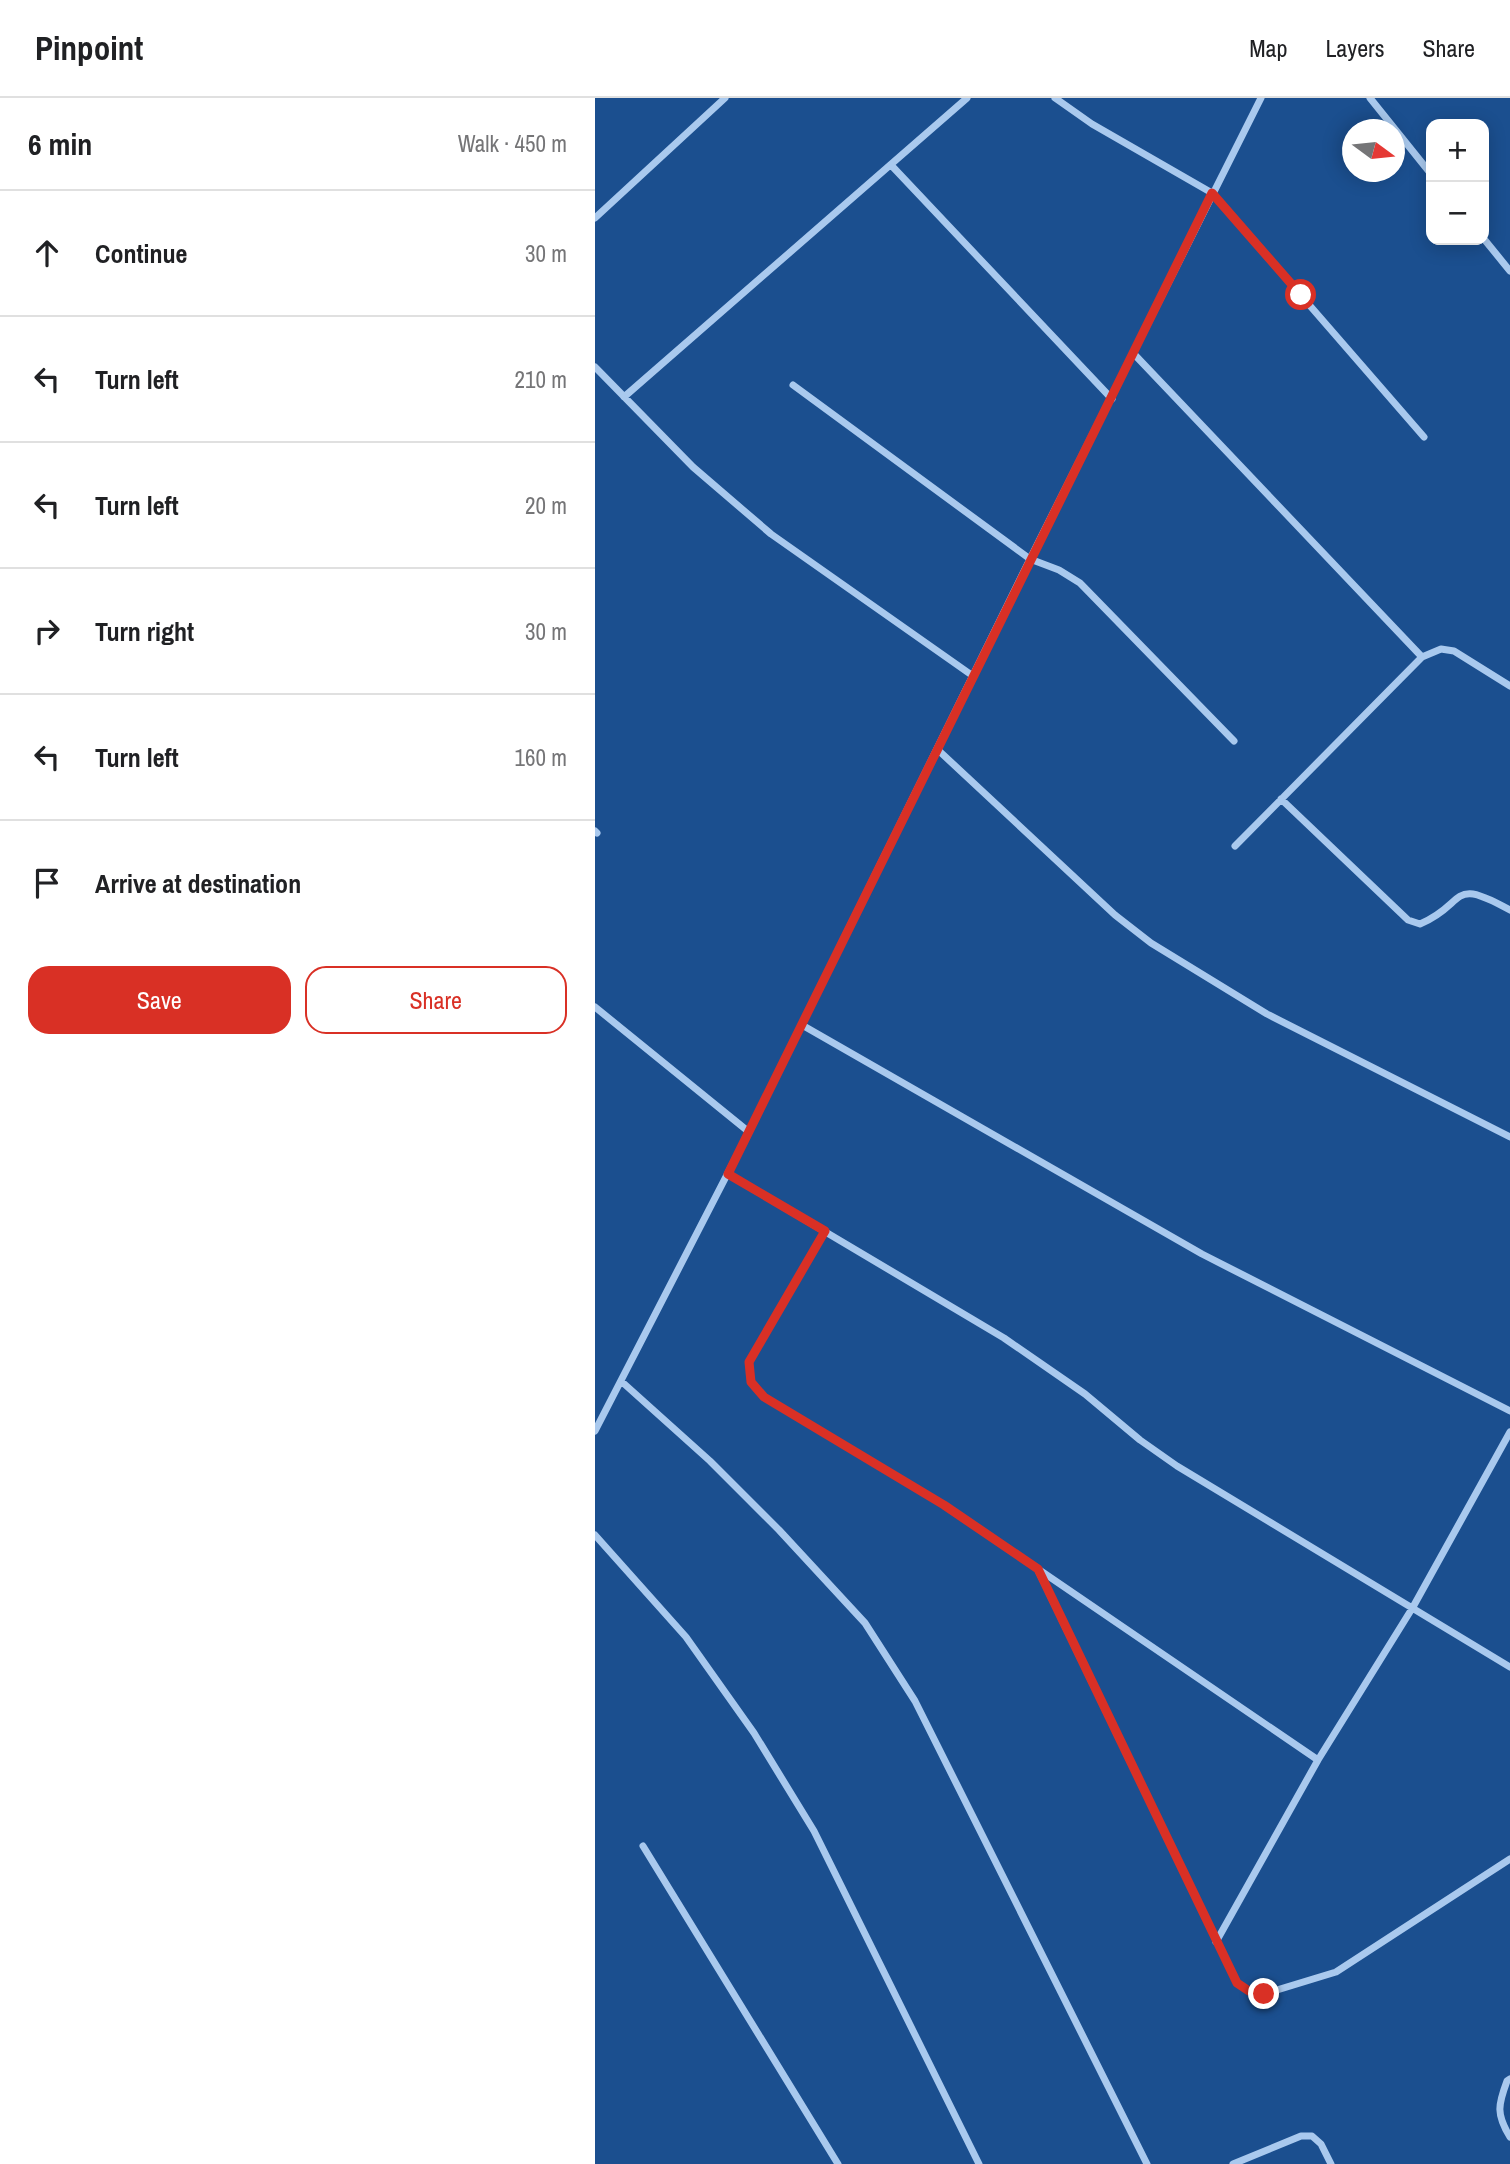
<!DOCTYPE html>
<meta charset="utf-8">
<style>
:root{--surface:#fff;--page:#f6f6f6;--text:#202124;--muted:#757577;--line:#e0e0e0;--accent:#d93025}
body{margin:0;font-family:"Archivo Narrow",sans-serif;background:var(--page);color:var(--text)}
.controls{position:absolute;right:21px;top:21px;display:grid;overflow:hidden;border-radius:14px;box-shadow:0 4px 18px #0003}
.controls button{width:63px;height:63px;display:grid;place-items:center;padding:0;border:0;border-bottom:2px solid var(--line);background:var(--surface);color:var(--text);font:35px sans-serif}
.compass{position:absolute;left:747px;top:21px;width:63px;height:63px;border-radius:50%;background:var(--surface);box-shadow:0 4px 18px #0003;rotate:105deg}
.stop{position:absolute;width:21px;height:21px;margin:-16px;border:5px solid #d93025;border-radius:50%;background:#fff}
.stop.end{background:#d93025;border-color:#fff;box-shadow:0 2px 7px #0008}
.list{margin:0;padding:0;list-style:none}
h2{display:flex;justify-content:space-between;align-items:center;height:91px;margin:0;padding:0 28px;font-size:30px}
h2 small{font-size:23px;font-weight:400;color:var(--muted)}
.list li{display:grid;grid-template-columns:46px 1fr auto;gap:21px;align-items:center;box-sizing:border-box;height:126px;padding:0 28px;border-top:2px solid var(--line)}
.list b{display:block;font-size:26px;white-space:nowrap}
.list em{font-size:23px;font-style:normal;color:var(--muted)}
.actions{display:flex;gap:14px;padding:21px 28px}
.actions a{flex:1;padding:16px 0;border:2px solid var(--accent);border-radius:21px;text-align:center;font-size:24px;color:var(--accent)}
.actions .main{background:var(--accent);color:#fff}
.icon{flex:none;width:38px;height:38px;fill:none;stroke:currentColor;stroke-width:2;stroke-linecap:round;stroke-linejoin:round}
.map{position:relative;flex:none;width:915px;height:2066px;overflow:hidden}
header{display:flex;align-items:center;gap:42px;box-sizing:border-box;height:98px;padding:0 35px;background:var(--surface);border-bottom:2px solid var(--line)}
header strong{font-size:33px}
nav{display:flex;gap:38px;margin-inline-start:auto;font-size:24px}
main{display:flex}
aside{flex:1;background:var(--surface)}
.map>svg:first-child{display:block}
</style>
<header>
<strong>Pinpoint</strong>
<nav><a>Map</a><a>Layers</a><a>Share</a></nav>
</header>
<main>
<aside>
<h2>6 min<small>Walk · 450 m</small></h2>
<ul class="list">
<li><svg class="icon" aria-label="ahead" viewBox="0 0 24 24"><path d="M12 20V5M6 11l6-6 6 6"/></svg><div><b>Continue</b></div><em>30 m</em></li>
<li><svg class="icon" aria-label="left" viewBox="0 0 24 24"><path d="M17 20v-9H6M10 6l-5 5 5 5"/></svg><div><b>Turn left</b></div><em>210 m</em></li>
<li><svg class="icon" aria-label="left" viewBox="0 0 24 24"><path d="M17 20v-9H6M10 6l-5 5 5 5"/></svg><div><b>Turn left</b></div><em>20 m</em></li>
<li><svg class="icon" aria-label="right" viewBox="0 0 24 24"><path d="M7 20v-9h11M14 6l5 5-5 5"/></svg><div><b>Turn right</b></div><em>30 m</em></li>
<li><svg class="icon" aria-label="left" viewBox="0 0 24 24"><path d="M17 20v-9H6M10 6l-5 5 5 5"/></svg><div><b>Turn left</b></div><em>160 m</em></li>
<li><svg class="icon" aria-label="arrive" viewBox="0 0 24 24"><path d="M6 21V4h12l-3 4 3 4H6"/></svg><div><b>Arrive at destination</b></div></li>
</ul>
<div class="actions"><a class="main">Save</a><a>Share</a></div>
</aside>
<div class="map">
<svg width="915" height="2066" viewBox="0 0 915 2066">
<rect width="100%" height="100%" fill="#1b4f8f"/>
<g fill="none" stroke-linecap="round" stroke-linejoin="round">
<path stroke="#a9c9ee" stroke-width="7" d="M460,0l37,26 120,69 212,244
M775,0l61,76
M296,67l221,234
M0,120l130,-120
M889,141l26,32
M539,256l288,303
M0,269l98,100 78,67 202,142
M198,287l237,174 29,11 21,13 154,158
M29,299l343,-299
M342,651l178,166 36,28 116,71 243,123
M686,701l127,121 12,4c48,-20 28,-49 90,-14
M0,733l2,2
M640,748l187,-189 19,-8 13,2 56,35
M0,909l154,125
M207,927l400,229 308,157
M133,1076l276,164 81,56 55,46 37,26 333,201
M230,1133l-76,131 2,20 13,15 180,108 374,255
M26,1283l89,80 69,69 86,93 50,78 232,463
M0,1333l154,-299 281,-573 231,-461
M0,1437l91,102 68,96 60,98 165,333
M444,1474l198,411 12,8 15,3 72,-22 174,-113
M48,1748l195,318
M621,1844l102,-182 95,-153 97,-175
M915,1981l-3,2c-9,24 -11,33 3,56
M638,2066l68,-28h11l9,8 10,20"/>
</g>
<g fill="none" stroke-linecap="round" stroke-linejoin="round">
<path stroke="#d93025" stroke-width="9" d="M669,1896l-15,-3 -12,-8 -199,-414 -94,-64 -180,-108 -13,-15 -2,-20 76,-131 -97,-57 484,-981 89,102"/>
</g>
</svg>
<div class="controls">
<button>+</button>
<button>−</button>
</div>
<svg class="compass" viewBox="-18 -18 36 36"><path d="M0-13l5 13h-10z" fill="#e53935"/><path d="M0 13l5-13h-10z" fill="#757577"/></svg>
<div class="stop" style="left:706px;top:197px"></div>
<div class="stop end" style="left:669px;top:1896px"></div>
</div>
</main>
